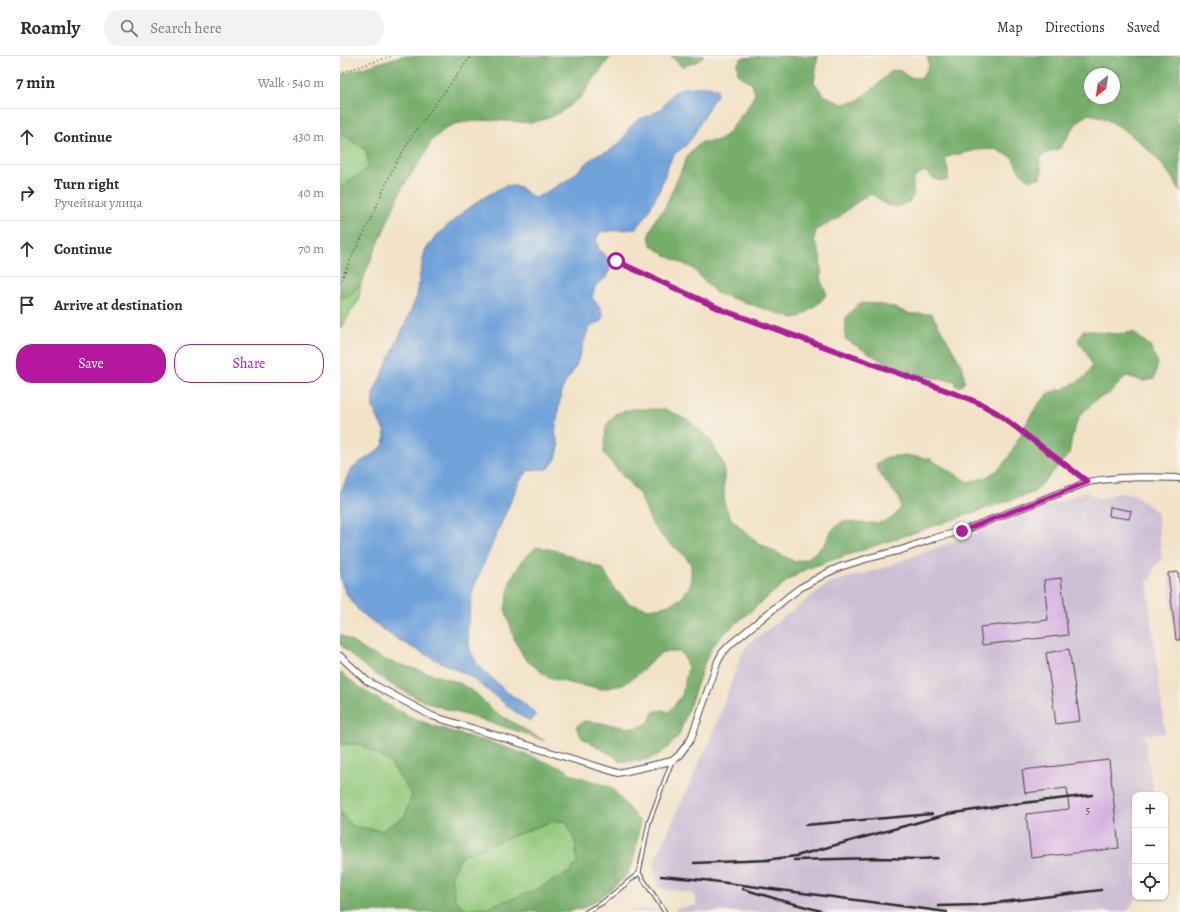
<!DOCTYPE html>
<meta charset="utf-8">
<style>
:root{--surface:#fff;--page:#f2f2f3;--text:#2b2b33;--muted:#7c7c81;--line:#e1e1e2;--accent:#b5179e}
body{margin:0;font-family:Alegreya,serif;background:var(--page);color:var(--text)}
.controls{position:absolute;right:12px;bottom:12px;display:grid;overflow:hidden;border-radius:8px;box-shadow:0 1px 3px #0004}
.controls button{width:36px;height:36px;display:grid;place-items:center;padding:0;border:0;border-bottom:1px solid var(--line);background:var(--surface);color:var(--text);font:20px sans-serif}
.compass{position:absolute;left:744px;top:12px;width:36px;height:36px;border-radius:50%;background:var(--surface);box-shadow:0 1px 3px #0004;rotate:209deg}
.stop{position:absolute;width:12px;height:12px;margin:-9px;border:3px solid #b5179e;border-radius:50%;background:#fff}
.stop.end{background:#b5179e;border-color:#fff;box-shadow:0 1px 4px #0008}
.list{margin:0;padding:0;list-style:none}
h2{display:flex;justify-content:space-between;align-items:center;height:52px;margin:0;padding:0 16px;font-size:17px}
h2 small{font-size:13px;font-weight:400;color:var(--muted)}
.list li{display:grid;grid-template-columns:26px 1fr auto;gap:12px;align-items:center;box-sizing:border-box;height:56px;padding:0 16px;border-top:1px solid var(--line)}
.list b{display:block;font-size:15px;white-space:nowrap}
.list p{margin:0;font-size:13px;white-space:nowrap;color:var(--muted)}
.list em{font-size:13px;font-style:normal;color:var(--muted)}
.actions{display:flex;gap:8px;padding:12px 16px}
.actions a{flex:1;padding:9px 0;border:1px solid var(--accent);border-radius:16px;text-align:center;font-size:14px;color:var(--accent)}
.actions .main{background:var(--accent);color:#fff}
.icon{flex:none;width:22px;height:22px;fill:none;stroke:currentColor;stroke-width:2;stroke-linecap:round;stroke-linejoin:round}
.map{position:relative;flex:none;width:840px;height:856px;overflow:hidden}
header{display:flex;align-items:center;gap:24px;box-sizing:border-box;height:56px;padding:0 20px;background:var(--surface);border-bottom:1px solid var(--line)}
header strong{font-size:19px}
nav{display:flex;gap:22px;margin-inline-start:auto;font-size:14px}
.search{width:280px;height:36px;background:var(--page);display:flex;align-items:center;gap:10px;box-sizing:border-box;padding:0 14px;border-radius:16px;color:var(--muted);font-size:15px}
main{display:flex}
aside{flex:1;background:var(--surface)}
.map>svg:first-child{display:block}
</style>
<header>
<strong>Roamly</strong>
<div class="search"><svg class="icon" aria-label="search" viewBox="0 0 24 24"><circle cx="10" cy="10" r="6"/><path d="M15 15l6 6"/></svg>Search here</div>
<nav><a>Map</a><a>Directions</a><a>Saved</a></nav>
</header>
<main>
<aside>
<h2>7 min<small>Walk · 540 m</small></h2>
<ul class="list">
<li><svg class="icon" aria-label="ahead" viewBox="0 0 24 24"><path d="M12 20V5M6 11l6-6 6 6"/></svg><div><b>Continue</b></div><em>430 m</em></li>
<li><svg class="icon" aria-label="right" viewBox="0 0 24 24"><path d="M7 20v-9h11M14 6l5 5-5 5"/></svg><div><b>Turn right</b><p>Ручейная улица</p></div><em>40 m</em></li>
<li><svg class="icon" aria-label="ahead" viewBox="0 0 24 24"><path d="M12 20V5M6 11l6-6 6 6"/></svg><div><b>Continue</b></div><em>70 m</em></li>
<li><svg class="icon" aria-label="arrive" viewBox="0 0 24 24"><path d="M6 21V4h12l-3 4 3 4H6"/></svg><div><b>Arrive at destination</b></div></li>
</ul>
<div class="actions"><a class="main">Save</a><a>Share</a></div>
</aside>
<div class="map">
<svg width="840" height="856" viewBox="0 0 840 856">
<rect width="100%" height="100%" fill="#f7f3e8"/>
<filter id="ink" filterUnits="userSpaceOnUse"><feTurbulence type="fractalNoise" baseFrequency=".025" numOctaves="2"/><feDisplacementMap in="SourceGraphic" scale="8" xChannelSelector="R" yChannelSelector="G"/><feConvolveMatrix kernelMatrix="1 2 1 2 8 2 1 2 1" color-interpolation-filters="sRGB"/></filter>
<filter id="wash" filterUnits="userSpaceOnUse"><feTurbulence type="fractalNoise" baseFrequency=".012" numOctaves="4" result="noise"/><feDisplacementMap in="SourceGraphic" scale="16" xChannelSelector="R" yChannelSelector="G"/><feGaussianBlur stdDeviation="0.9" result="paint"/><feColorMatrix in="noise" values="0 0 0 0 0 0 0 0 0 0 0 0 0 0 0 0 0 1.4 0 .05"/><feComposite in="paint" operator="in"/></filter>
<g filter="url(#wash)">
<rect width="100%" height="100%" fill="#f2e2c6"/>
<path fill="#ccbfd4" d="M746,436l15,7 16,-6 17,1 23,18 5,47 -8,8 -1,10 -6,5 18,151 -21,1 10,61h-19v102h2l-7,11 -4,4h-450l-1,-3 22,-4 -3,-11 -35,-6 -6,-24 60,-131 28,-78 7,-11 81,-61 51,-14z
M295,854h24l1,2h-41z"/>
<path fill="#92c97b" stroke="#5e7a53" d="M0,77l26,17 3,18 -29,20z
M21,227l-3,18 -18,28v-31l9,-2z
M0,688h19l31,18 22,33 -7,21 -23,15 -30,-5 -12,-15z
M226,765l9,20 3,23 -9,9 -43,21 -39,13 -20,4 -12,-11 -4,-23 10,-21 89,-34z"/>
<path fill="#75ad6b" stroke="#506c4b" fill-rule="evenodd" d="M61,0h210l-30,41 -20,15 -12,6 -19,5 -35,-3 -19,1 -22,3 -8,4 -14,12 -7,14 -23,34 -41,95 -12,13 -9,2v-110l29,-21 -3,-17 -26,-17v-58z
M331,0h33l-6,5 -16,6z
M420,0h58l-4,26 10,13 18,9 15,-3 19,-15 15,-15 8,-1 10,7 13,1 7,-13 -2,-9h253v46l-4,17 4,5v68c-12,-27 -50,-63 -77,-74 -4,-2 -10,-3 -15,-4l-12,10 -9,14 -7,10 -15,6 -6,6 3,10 -2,8 -11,2 -10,-9 -7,-14 -17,-8 -18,1 -27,6 -5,3 3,11v10c-11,2 -16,-1 -23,-9 -14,6 -13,11 -11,24l-5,7 -13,5 -12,-3 -9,-8 -6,-2 -16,11 -16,14 -21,11 -2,10 6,15 2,29 5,10 -8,9 -19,14 -8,1 -76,-25 -24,-25 -27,-13 -14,-10 -2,-10 6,-15 10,-13 24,-54 13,-11 14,-1 11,-7 20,-26 8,-14 -3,-10 -14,-10 -1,-10 5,-6 15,-1zM750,18h24v24h-24z
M519,247l19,1 14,3 19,7h21l30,52 3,15 -3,5h-6l-1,-5 -53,-8 -57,-34 1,-22z
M743,274l34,4 16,-2 17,14 8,17 -4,16 -11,2 -17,-5 -17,18 -12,5 -17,16 -7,17 -4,22 -34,38 -229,77 -19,12 -65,54 -10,12 -7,15 -26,73c-17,23 -34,28 -61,26l-1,-3 -35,-20 -6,-11 8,-6 17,2 23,4 14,1 11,-6 4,-10 9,-2 7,2 13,-17 6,-27 -4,-11 -4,-5h-18l-24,22 -15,11 -21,4 -24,-4 -29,-7 -24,-19 -10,-18 -10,-32 6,-31 12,-18 13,-13 18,3 49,19 11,19 16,16 20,5 16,-3 16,-8 9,-15v-19l-9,-11 -17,-13 -13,-16 -12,-29 -22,-24 -14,-18 2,-27 9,-12 17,-5h33l24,12 20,17 15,27v38l7,16 27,24 37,19 11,-3 10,-7 9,-8 7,-14 11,-9c17,1 39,7 52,-6 3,-2 4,-6 6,-8l-2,-9 -22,-27 -1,-7 11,-7 18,-2 25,4 38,23 17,-4 14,-9 9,-11 23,-43 9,-13 10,-10 14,-3 21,-12 7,-11 -5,-13 -9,-12z
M0,578l28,18 17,8 73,22 19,12 16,17 52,30c-21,-8 -42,-15 -64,-21 -17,-6 -35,-10 -52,-17 -34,-14 -64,-33 -89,-59z
M0,616c29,24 62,43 97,55 21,7 43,13 64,19 23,7 44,16 66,24l3,4 41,13 29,35 -4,26 -4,17 -7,12 -25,21 -17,10 -9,1 -6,3h-228v-101l12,15 30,5 23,-15 7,-21 -22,-33 -31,-18h-19zM226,765l9,20 2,22 -8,10 -43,21 -39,13 -20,4 -12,-11 -4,-23 10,-21 89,-34z"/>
<path fill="#6fa2da" stroke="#4d6682" d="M370,30l7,3v7l-6,7 -19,35 -7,8 -12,9 -4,9 -10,27 -15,28 -9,10 -35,3 -4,7 3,11 9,8 2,11 -4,9 -11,8 -3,12 7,7 4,11 -3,6 -7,2 -5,6 -13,39 -9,12 -5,11 -6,41 4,13 -3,13 -8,10h-10l-10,2 -9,11 -46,107 -6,41 3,20 7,14 28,27 20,13 11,11 -5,6 -9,-4 -54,-42 -34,-16 -32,-17 -17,-11 -26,-20 -13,-18 -6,-14v-86l10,-22 10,-9 13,-8 11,-9 1,-12 -12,-25v-14l33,-72 11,-26 3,-22 5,-23 9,-13 27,-24 22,-16 23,-13 14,2 8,7 8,4 33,-19 27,-24 12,-3 14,-11 7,-13 10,-9 12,-4 10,-6 12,-16 10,-5z"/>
<g id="blocks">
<path fill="#d6b2e2" d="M770,451l21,4 -2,8 -20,-3z
M838,516l2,17v51h-4l-8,-67z
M721,522l7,57 -86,10 -2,-18 68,-7 -4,-40z
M729,593l11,72 -24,3 -10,-71z
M769,704l10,88 -88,10 -5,-44 43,-5 -2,-21 -42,5 -3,-23z"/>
</g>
</g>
<g filter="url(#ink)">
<use href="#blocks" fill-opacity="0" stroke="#494642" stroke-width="1"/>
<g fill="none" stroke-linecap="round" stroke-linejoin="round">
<defs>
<path id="lane" d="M276,205l107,49 236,85 20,8 18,10 91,69
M299,817l26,39
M246,856l16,-9 37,-30 10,-51 23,-61"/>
<path id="street" d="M0,600l27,25 65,35 186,57 54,-12 7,-6 12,-16 27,-78 5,-9 9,-9 56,-46 12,-9 27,-15 13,-6 29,-9 32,-8 34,-12 27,-7 126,-49c31,-6 61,-5 92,-4"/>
</defs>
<use href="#lane" stroke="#494642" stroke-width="5"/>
<use href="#street" stroke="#494642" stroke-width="8"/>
<path stroke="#494642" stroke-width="1.5" stroke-dasharray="1 3" stroke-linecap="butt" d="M0,17l52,-17
M0,227l13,-29 15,-29 26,-59 20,-33 57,-77"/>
<use href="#lane" stroke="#fff" stroke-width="3"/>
<use href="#street" stroke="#fff" stroke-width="6"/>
<path stroke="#2b2b2b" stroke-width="2.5" d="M465,769l127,-11
M425,804l31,-4 152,-42 66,-10 78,-9
M454,804l84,-2 41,1 19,-1
M354,807l76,-3
M321,820l43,4 243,32
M403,833l37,11 45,12
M598,850l40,-1 123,-15"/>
</g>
</g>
<g fill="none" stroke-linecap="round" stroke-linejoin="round" filter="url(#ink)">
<path stroke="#b5179e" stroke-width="5" d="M276,205l106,49 237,85 20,8 18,10 91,69 -126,49"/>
</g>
<g text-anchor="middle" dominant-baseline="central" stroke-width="4" stroke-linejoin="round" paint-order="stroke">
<g font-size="10" fill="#564d59">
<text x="748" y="754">5</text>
</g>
</g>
</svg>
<div class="controls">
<button>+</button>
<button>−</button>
<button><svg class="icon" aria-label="locate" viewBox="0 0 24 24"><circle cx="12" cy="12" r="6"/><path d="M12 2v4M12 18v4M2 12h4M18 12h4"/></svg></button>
</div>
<svg class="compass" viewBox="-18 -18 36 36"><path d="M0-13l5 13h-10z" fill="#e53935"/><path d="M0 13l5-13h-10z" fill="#7c7c81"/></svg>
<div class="stop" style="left:276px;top:205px"></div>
<div class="stop end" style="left:622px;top:475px"></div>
</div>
</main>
